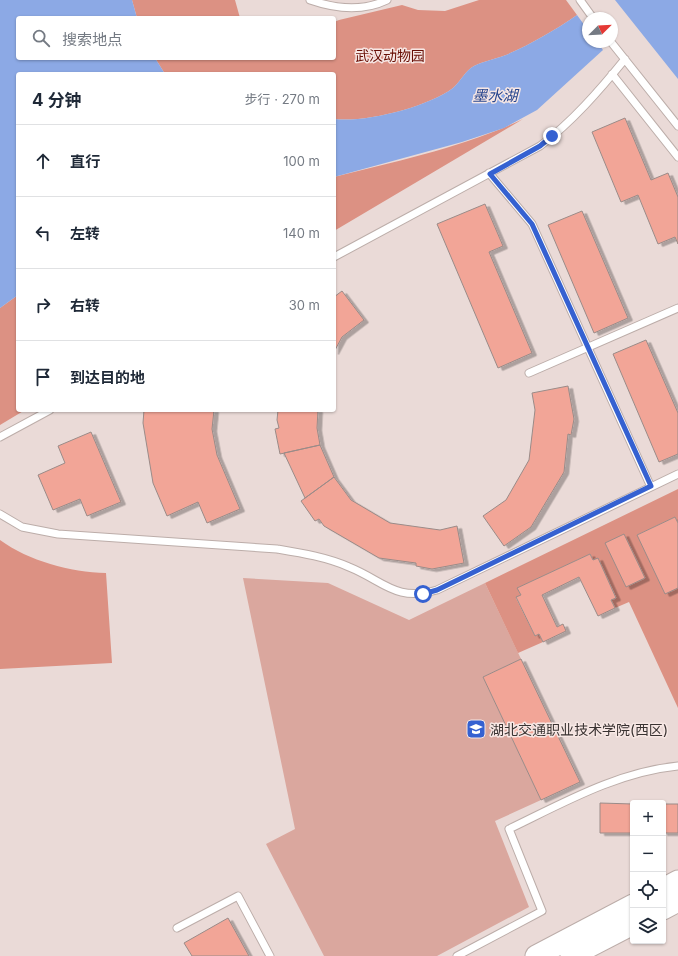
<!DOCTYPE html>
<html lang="zh">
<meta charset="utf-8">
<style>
:root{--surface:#fff;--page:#f2f2f3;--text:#1f2937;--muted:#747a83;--line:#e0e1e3}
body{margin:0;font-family:Inter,"Noto Sans SC",sans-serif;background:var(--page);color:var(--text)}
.controls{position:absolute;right:12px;bottom:12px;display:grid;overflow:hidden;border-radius:4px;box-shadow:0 1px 3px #0004}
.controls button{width:36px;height:36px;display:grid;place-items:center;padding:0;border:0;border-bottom:1px solid var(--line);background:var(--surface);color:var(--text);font:20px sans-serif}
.compass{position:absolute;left:582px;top:12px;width:36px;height:36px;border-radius:50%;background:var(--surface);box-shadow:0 1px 3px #0004;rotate:66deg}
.stop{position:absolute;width:12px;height:12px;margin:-9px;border:3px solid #3561d1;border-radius:50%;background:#fff}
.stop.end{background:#3561d1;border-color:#fff;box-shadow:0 1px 4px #0008}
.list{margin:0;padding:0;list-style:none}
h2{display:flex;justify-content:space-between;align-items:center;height:52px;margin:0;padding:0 16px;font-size:17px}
h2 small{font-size:13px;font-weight:400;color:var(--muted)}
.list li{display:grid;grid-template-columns:26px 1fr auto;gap:12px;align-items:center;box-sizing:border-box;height:72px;padding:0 16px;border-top:1px solid var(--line)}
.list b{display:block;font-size:15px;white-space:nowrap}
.list em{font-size:13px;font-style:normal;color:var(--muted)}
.icon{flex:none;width:22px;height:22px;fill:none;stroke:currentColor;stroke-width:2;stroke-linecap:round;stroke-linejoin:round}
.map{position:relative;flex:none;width:678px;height:956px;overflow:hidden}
.search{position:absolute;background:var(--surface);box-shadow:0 1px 3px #0004;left:16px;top:16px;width:320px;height:44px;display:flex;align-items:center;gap:10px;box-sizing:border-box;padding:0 14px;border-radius:4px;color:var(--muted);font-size:15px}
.panel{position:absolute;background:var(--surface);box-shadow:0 1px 3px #0004;left:16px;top:72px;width:320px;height:340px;border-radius:4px}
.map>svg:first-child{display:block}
</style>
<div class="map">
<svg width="678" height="956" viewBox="0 0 678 956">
<defs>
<filter id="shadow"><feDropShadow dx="4.5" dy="2.5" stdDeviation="0" flood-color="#0004"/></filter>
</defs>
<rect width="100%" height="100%" fill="#eadad7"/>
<path fill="#daa79e" d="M243,578l85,5 81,37 76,-37 36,76 -38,18 58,123 -46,21 34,86 -92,49h-113l-58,-112 29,-15z"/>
<path fill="#dc9183" d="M132,0h103l5,18h-103z
M479,0h87l11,15c-23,16 -46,29 -71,40 -11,4 -22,6 -32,11 -9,5 -13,15 -21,22 -25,19 -88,35 -119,31v-45h-169l-10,-16h179v-36l5,-2 63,-15 16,5 27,1z
M523,119l-189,112v-54c63,-16 130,-30 189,-58z
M18,295v115h7l-25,15v-117z
M678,489v34l-3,-6 -38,18 41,53v120l-49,-106 -14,6 -4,-8 5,-3 -18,-38 -5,1 -3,-6 -72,34 3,7 -5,3 19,38 4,-2 4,8 -25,11 -33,-70z
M0,540c29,21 70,32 106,33l6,90 -112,6z"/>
<path fill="#8ca9e5" d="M0,0h132l5,18h-119v40h137l10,16h-147v221l-18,13z
M615,0h63v79z
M577,15l11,15v12h9l6,8 -66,60 -33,18 -42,14 -128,35v-58c31,4 94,-12 119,-31 8,-7 12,-17 21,-22 10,-5 21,-7 32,-11 25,-11 48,-24 71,-40z"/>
<path fill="#f2a597" stroke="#9a8b88" filter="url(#shadow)" d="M625,118l26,62 17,-7 10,24v47l-3,-7 -17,7 -20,-49 -17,7 -29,-70z
M485,204l18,42 -14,6 43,101 -34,15 -61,-144z
M582,211l46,107 -34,15 -46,-108z
M342,291l22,29 -22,17 -8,15v-55z
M646,340l32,73v41l-19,8 -46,-108z
M568,386l6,33 -3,16 -3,-1 -4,38 -33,55 -27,19 -21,-30 23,-16 23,-40 6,-50 -3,-17z
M144,410h70l-2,19 5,26 23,54 -33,14 -9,-21 -31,14 -14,-33 -10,-60z
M278,410h40l-1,18 3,17 -40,9 -5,-25 4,-1 -2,-8z
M91,432l30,70 -34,14 -7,-17 -27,11 -15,-35 27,-12 -7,-17z
M320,445l14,32 -29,21 -21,-45z
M334,477l17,23 39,23 50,7 17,-4 7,37 -32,6 -16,-3v-3l-37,-5 -55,-32 -5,-7 -4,2 -14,-20z
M675,517l3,6v65l-13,6 -28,-59z
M624,534l21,44 -19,9 -21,-44z
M590,554l3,6 5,-2 18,40 -5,2 4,8 -17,8 -19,-39 -37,18 15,32 6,-3 3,7 -23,11 -4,-8 -4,2 -19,-39 5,-2 -4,-7z
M521,659l59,123 -39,18 -58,-123z
M600,803l33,1v29h-33z
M663,804h15v29h-15z
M228,918l21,38h-57l-8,-13z"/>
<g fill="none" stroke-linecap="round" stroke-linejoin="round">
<defs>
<path id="service" d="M310,0c26,9 52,12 77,0
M580,0l13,18
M611,42l67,84
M612,74l66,83
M489,173l43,51 119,263
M334,257l206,-111c32,-24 59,-55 85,-87
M529,373l149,-65
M0,437l50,-27
M0,514l22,13 36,7 219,15c24,4 49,8 72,18 35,14 46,35 88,23l241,-116
M177,928l61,-32 32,60
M457,956l85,-45 -33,-82c54,-26 108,-57 169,-63"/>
<path id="secondary" d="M663,889l15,-8
M663,909l15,-8
M536,956l97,-51
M571,956l62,-32"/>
</defs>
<use href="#service" stroke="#bcada9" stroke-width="9"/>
<use href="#secondary" stroke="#bcada9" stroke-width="23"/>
<use href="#service" stroke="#fff" stroke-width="7"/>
<use href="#secondary" stroke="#fff" stroke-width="21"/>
</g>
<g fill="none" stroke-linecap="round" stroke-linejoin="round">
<path stroke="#3561d1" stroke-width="5" d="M423,594l14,-4 214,-104 -119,-262 -42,-50 50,-28 12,-10"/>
</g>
<defs>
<symbol id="university-square" viewBox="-11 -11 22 22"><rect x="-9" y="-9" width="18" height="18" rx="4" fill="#3561d1" stroke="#f7e7e4"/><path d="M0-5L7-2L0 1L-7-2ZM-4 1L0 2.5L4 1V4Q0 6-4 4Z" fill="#fff"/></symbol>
</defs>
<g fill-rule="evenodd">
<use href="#university-square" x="465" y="718" width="22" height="22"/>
</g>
<g text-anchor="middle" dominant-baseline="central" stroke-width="3" stroke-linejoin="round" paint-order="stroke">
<g font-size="14" fill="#680e04" stroke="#f7e7e4">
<text x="390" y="55">武汉动物园</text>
</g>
<g font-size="14" fill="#393231" stroke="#f7e7e4" text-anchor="start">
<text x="490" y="729">湖北交通职业技术学院(西区)</text>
</g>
<g font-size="15" font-style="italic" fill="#29478f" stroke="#f7e7e4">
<text x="495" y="95">墨水湖</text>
</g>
</g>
</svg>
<div class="controls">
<button>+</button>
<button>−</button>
<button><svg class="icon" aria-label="locate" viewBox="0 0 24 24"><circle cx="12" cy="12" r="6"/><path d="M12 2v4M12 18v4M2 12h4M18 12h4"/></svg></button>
<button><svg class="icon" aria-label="layers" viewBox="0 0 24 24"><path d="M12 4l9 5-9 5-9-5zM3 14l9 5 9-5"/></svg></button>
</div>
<svg class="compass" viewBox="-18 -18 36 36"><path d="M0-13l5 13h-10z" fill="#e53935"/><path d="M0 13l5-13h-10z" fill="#747a83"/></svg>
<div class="stop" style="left:423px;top:594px"></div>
<div class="stop end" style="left:552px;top:136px"></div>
<div class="search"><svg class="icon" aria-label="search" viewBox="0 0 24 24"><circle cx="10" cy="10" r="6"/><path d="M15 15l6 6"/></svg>搜索地点</div>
<section class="panel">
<h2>4 分钟<small>步行 · 270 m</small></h2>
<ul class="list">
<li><svg class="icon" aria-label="ahead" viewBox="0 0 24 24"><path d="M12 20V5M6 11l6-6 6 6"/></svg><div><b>直行</b></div><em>100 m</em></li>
<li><svg class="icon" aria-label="left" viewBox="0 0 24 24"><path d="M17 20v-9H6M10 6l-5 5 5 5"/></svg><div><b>左转</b></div><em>140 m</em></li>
<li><svg class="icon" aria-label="right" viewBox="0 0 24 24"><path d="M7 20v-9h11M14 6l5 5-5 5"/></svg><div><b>右转</b></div><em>30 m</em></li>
<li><svg class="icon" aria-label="arrive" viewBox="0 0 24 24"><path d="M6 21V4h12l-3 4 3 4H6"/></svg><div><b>到达目的地</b></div></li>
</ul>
</section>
</div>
